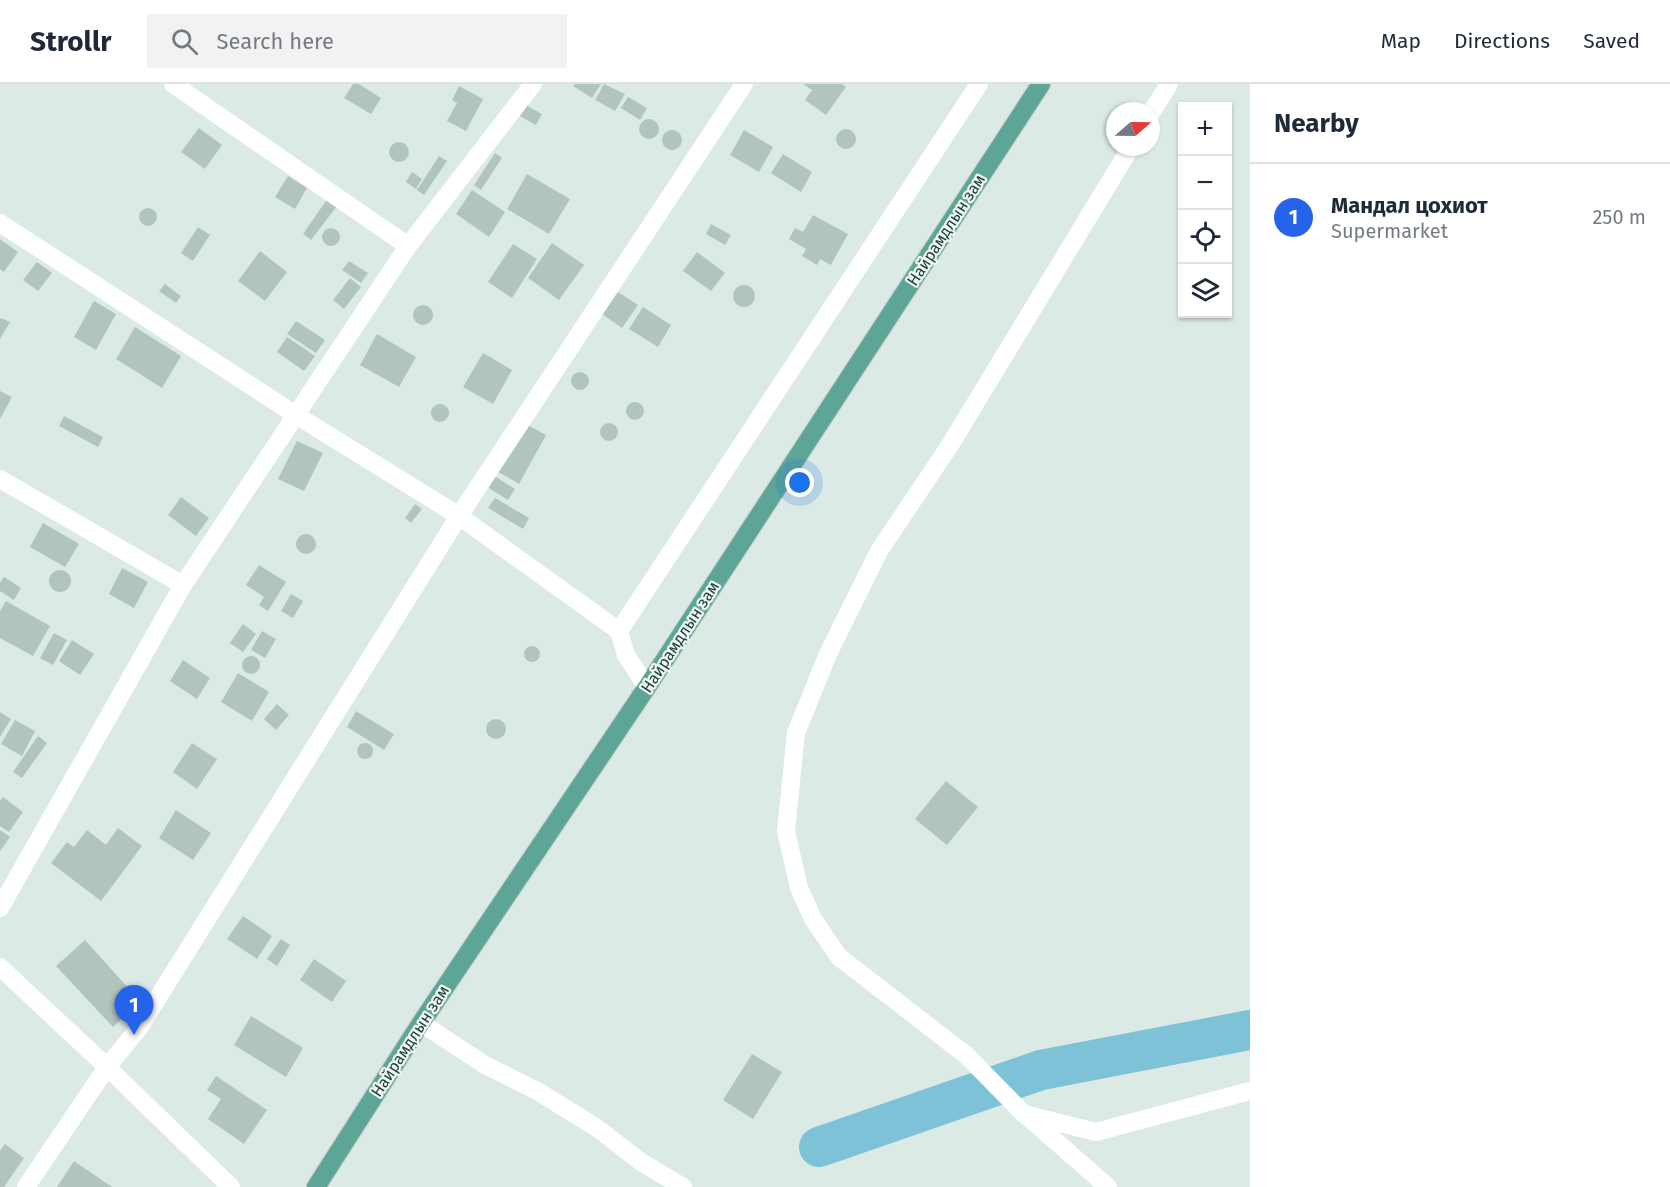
<!DOCTYPE html>
<meta charset="utf-8">
<style>
:root{--surface:#fff;--page:#f2f2f3;--text:#1f2937;--muted:#747a83;--line:#e0e1e3;--accent:#2563eb}
body{margin:0;font-family:"Fira Sans",sans-serif;background:var(--page);color:var(--text)}
.controls{position:absolute;right:18px;top:18px;display:grid;overflow:hidden;border-radius:0px;box-shadow:0 2px 4px #0004}
.controls button{width:54px;height:54px;display:grid;place-items:center;padding:0;border:0;border-bottom:2px solid var(--line);background:var(--surface);color:var(--text);font:30px sans-serif}
.compass{position:absolute;left:1106px;top:18px;width:54px;height:54px;border-radius:50%;background:var(--surface);box-shadow:0 2px 4px #0004;rotate:70deg}
.you{position:absolute;left:800px;top:399px;width:21px;height:21px;margin:-15px;border:4px solid #fff;border-radius:50%;background:#1a73e8;box-shadow:0 0 0 9px #1a73e833}
.badge{display:grid;place-items:center;width:39px;height:39px;border-radius:50%;background:var(--accent);color:#fff;font-size:20px;font-weight:700}
.pin{position:absolute;translate:-50% -50px;filter:drop-shadow(0 2px 3px #0008)}
.pin::after{content:'';position:absolute;top:32px;width:21px;height:18px;background:inherit;clip-path:polygon(0 0,100% 0,50% 100%)}
.list{margin:0;padding:0;list-style:none}
h2{display:flex;justify-content:space-between;align-items:center;height:78px;margin:0;padding:0 24px;font-size:26px}
h2 small{font-size:20px;font-weight:400;color:var(--muted)}
.list li{display:grid;grid-template-columns:39px 1fr auto;gap:18px;align-items:center;box-sizing:border-box;height:108px;padding:0 24px;border-top:2px solid var(--line)}
.list b{display:block;font-size:22px;white-space:nowrap}
.list p{margin:0;font-size:20px;white-space:nowrap;color:var(--muted)}
.list em{font-size:20px;font-style:normal;color:var(--muted)}
.icon{flex:none;width:33px;height:33px;fill:none;stroke:currentColor;stroke-width:2;stroke-linecap:round;stroke-linejoin:round}
.map{position:relative;flex:none;width:1250px;height:1103px;overflow:hidden}
header{display:flex;align-items:center;gap:36px;box-sizing:border-box;height:84px;padding:0 30px;background:var(--surface);border-bottom:2px solid var(--line)}
header strong{font-size:28px}
nav{display:flex;gap:33px;margin-inline-start:auto;font-size:21px}
.search{width:420px;height:54px;background:var(--page);display:flex;align-items:center;gap:15px;box-sizing:border-box;padding:0 21px;border-radius:0px;color:var(--muted);font-size:22px}
main{display:flex}
aside{flex:1;background:var(--surface)}
.map>svg:first-child{display:block}
</style>
<header>
<strong>Strollr</strong>
<div class="search"><svg class="icon" aria-label="search" viewBox="0 0 24 24"><circle cx="10" cy="10" r="6"/><path d="M15 15l6 6"/></svg>Search here</div>
<nav><a>Map</a><a>Directions</a><a>Saved</a></nav>
</header>
<main>
<div class="map">
<svg width="1250" height="1103" viewBox="0 0 1250 1103">
<rect width="100%" height="100%" fill="#dceae5"/>
<g fill="none" stroke-linecap="round" stroke-linejoin="round">
<path stroke="#7dc2d7" stroke-width="40" d="M819,1063l222,-77 209,-40"/>
</g>
<path fill="#b1c5be" d="M353,0h6l22,14 -10,16 -27,-16z
M575,0h26l-9,14 -19,-12z
M604,0l21,10 -10,17 -20,-11z
M803,0h39l4,3 -20,28 -21,-15 7,-10z
M459,2l24,13 -17,32 -19,-10 10,-18 -5,-3z
M628,13l19,11 -7,12 -19,-12z
M524,20l18,10 -6,11 -18,-10z
M639 45a10 10 0 1 1 20 0a10 10 0 1 1-20 0Z
M199,44l23,17 -17,24 -24,-17z
M836 55a10 10 0 1 1 20 0a10 10 0 1 1-20 0Z
M744,46l29,17 -14,25 -29,-17z
M662 56a10 10 0 1 1 20 0a10 10 0 1 1-20 0Z
M389 68a10 10 0 1 1 20 0a10 10 0 1 1-20 0Z
M495,69l7,5 -21,32 -7,-5z
M783,70l29,18 -11,20 -30,-19z
M439,72l8,5 -23,34 -7,-5z
M412,88l10,7 -6,10 -10,-7z
M527,90l43,25 -21,35 -42,-25z
M288,92l19,12 -12,21 -20,-12z
M472,106l33,22 -16,25 -33,-23z
M328,114l9,8 -26,34 -8,-6z
M139 133a9 9 0 1 1 18 0a9 9 0 1 1-18 0Z
M813,131l35,19 -17,31 -11,-6 -3,6 -15,-9 4,-7 -17,-10 6,-11 8,4z
M711,140l20,11 -6,10 -19,-11z
M198,143l12,8 -17,26 -12,-8z
M322 153a9 9 0 1 1 18 0a9 9 0 1 1-18 0Z
M0,155l18,13 -14,20 -4,-3z
M552,159l32,22 -25,35 -31,-22z
M513,160l24,15 -25,39 -24,-16z
M260,167l27,21 -22,29 -27,-20z
M697,168l28,21 -14,18 -28,-20z
M349,177l19,12 -7,10 -19,-13z
M37,178l15,11 -14,18 -15,-11z
M350,194l11,9 -17,22 -11,-9z
M165,200l16,12 -5,7 -17,-12z
M733 212a11 11 0 1 1 22 0a11 11 0 1 1-22 0Z
M618,208l20,13 -16,23 -20,-14z
M94,217l22,13 -20,36 -22,-13z
M413 231a10 10 0 1 1 20 0a10 10 0 1 1-20 0Z
M643,223l28,18 -13,22 -29,-18z
M1,234l9,4 -10,17v-20z
M296,237l29,19 -9,13 -29,-19z
M135,243l46,29 -19,32 -46,-29z
M377,250l39,23 -17,30 -39,-22z
M287,253l28,19 -11,15 -27,-19z
M483,269l29,17 -19,34 -30,-17z
M571 297a9 9 0 1 1 18 0a9 9 0 1 1-18 0Z
M0,307l12,6 -12,22z
M626 327a9 9 0 1 1 18 0a9 9 0 1 1-18 0Z
M431 329a9 9 0 1 1 18 0a9 9 0 1 1-18 0Z
M64,332l39,21 -5,10 -39,-21z
M522,338l24,13 -27,49 -24,-14z
M600 348a9 9 0 1 1 18 0a9 9 0 1 1-18 0Z
M297,357l26,12 -19,38 -26,-12z
M488,388l27,17 -7,11 -27,-17z
M181,413l28,21 -13,18 -28,-21z
M495,414l34,20 -6,11 -35,-21z
M415,420l7,5 -11,14 -6,-5z
M43,439l36,21 -14,23 -35,-20z
M296 460a10 10 0 1 1 20 0a10 10 0 1 1-20 0Z
M259,481l27,17 -18,29 -9,-6 5,-8 -18,-12z
M122,484l26,14 -14,26 -25,-14z
M49 497a11 11 0 1 1 22 0a11 11 0 1 1-22 0Z
M4,493l17,11 -7,12 -14,-9v-8z
M291,510l12,7 -10,17 -12,-7z
M6,517l44,25 -17,30 -33,-18v-27z
M243,540l13,10 -13,18 -13,-9z
M262,547l14,8 -11,19 -14,-8z
M54,549l13,7 -14,25 -13,-7z
M72,556l22,14 -14,21 -21,-14z
M524 570a8 8 0 1 1 16 0a8 8 0 1 1-16 0Z
M242 581a9 9 0 1 1 18 0a9 9 0 1 1-18 0Z
M183,576l27,18 -13,21 -27,-18z
M238,589l31,19 -17,29 -31,-19z
M277,620l12,11 -13,15 -12,-11z
M356,627l38,23 -10,16 -37,-23z
M0,628l11,7 -11,18z
M486 645a10 10 0 1 1 20 0a10 10 0 1 1-20 0Z
M15,636l20,11 -13,25 -21,-12z
M38,652l9,7 -25,35 -9,-6z
M357 667a8 8 0 1 1 16 0a8 8 0 1 1-16 0Z
M192,659l25,16 -20,30 -24,-17z
M946,697l32,26 -31,38 -32,-26z
M3,713l20,15 -14,20 -9,-6v-25z
M176,726l35,23 -18,27 -34,-22z
M118,744l24,18 -41,55 -50,-38 16,-21 7,5 13,-17 19,15z
M0,746l10,7 -10,14z
M243,832l29,20 -15,23 -30,-20z
M281,855l9,6 -13,21 -10,-7z
M85,856l55,61 -27,26 -57,-61z
M314,875l32,22 -14,21 -32,-22z
M251,932l52,32 -17,29 -52,-32z
M752,970l30,18 -29,47 -30,-19z
M216,992l51,34 -23,34 -36,-25 13,-20 -14,-9z
M5,1060l19,14 -20,29h-4v-36z
M74,1077l38,26h-55z"/>
<g fill="none" stroke-linecap="round" stroke-linejoin="round">
<defs>
<path id="major" d="M316,1103l105,-164 226,-336 394,-603"/>
</defs>
<use href="#major" stroke="#bbc4c2" stroke-width="20"/>
<path stroke="#fff" stroke-width="18" d="M173,0l235,162
M1151,29l18,-29
M1131,63l-181,298 -71,106 -51,103 -32,79 -10,98 13,57 14,31 26,38 127,98 58,59 72,18 154,-41
M0,139l296,192 163,101 160,115 7,24 21,32
M0,395l183,106
M619,547l360,-547
M0,824l183,-323 225,-339 125,-162
M0,883l107,100 124,120
M421,939l64,42 54,27 58,36 44,34 42,25
M1028,1033l80,70
M26,1103l81,-120 32,-39 320,-512 285,-432"/>
<use href="#major" stroke="#5ca597" stroke-width="18"/>
</g>
<g text-anchor="middle" dominant-baseline="central" stroke-width="4.5" stroke-linejoin="round" paint-order="stroke">
<g font-size="16" fill="#1d3b35" stroke="#edf7f2">
<text transform="translate(946 146) rotate(-57)">Найрамдлын зам</text>
<text transform="translate(680 553) rotate(-57)">Найрамдлын зам</text>
<text transform="translate(410 957) rotate(-57)">Найрамдлын зам</text>
</g>
</g>
</svg>
<div class="controls">
<button>+</button>
<button>−</button>
<button><svg class="icon" aria-label="locate" viewBox="0 0 24 24"><circle cx="12" cy="12" r="6"/><path d="M12 2v4M12 18v4M2 12h4M18 12h4"/></svg></button>
<button><svg class="icon" aria-label="layers" viewBox="0 0 24 24"><path d="M12 4l9 5-9 5-9-5zM3 14l9 5 9-5"/></svg></button>
</div>
<svg class="compass" viewBox="-18 -18 36 36"><path d="M0-13l5 13h-10z" fill="#e53935"/><path d="M0 13l5-13h-10z" fill="#747a83"/></svg>
<div class="you"></div>
<div class="pin badge" style="left:134px;top:951px">1</div>
</div>
<aside>
<h2>Nearby<small></small></h2>
<ul class="list">
<li><span class="badge">1</span><div><b>Мандал цохиот</b><p>Supermarket</p></div><em>250 m</em></li>
</ul>
</aside>
</main>
